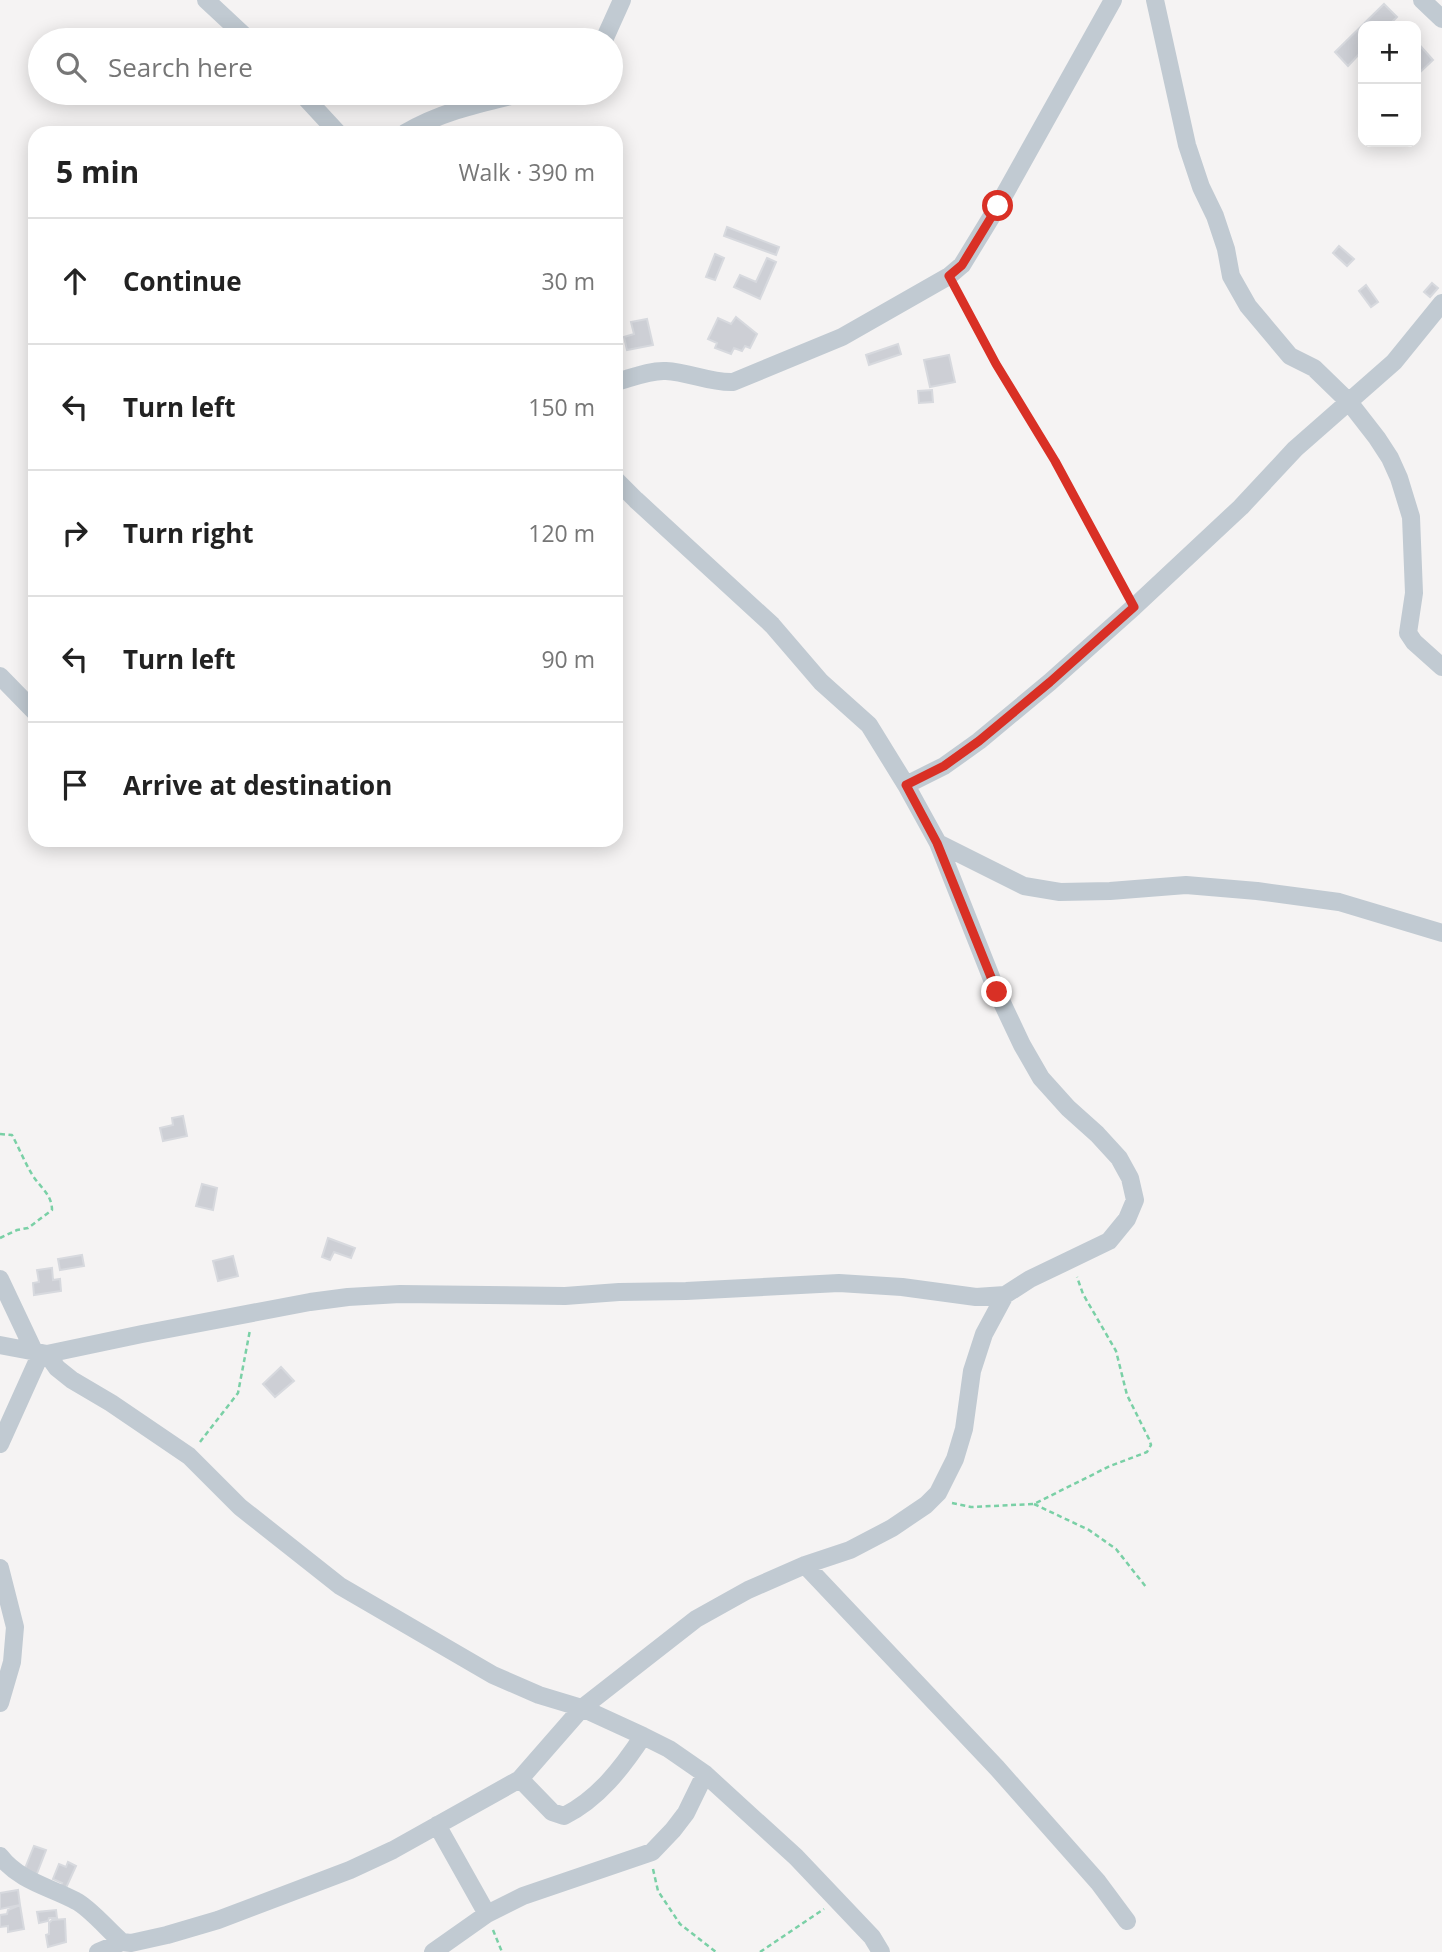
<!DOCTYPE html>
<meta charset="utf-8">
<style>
:root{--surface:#fff;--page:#f2f2f2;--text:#222;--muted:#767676;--line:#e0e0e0}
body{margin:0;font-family:"Open Sans",sans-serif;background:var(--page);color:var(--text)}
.controls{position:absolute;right:21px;top:21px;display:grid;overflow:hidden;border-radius:14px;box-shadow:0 4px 18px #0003}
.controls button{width:63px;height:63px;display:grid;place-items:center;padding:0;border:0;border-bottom:2px solid var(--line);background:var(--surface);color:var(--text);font:35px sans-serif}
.stop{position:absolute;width:21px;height:21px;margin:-16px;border:5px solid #d93025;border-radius:50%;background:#fff}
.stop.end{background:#d93025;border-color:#fff;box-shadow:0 2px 7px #0008}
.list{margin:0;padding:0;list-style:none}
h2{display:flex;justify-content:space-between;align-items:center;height:91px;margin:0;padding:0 28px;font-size:30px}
h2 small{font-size:23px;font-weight:400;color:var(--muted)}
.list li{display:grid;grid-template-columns:46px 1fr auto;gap:21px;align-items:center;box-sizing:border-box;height:126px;padding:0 28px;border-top:2px solid var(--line)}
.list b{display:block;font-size:26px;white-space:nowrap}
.list em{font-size:23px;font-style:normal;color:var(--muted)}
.icon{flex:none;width:38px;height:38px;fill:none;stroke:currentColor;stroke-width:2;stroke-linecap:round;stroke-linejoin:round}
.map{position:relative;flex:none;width:1442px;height:1952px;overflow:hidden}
.search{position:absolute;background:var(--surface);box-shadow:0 4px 18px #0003;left:28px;top:28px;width:595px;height:77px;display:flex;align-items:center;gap:18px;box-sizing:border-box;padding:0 24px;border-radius:38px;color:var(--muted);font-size:26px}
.panel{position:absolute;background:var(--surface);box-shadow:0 4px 18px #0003;left:28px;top:126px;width:595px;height:721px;border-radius:21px}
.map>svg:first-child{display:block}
</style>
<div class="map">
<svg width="1442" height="1952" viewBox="0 0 1442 1952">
<rect width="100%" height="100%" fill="#f5f3f3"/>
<path fill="#cdcfd5" stroke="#d7d9de" stroke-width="2" d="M1384,4l13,13 -9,9h-25v24l-15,16 -13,-14z
M1416,41l17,19 -17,16z
M727,227l52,20 -3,8 -52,-19z
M1339,246l15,13 -7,7 -14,-13z
M715,254l9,4 -9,22 -9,-3z
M767,258l9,4 -16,37 -26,-12 6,-12 16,7z
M1432,283l6,5 -8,9 -6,-5z
M1366,285l12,17 -7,5 -12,-16z
M736,317l21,17 -7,14 -5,-2 -3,5 -8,-3 -3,6 -16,-6 2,-5 -9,-4 10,-21 13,6z
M647,319l6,26 -26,5 -3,-13 10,-3 -3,-12z
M898,344l3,10 -32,11 -3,-10z
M949,355l6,27 -25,5 -6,-27z
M932,390l1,12 -14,1 -1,-12z
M183,1116l4,20 -24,5 -3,-13 13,-3 -1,-7z
M202,1184l15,4 -4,22 -17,-4z
M328,1238l27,10 -4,10 -17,-6 -4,8 -8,-3z
M82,1255l2,11 -24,4 -2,-11z
M233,1256l5,20 -20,5 -5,-20z
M52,1268l1,12 7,-1 1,12 -27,4 -1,-12 6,-1 -2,-12z
M281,1367l13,14 -19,16 -12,-13z
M34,1846l12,4 -10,26 -12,-5z
M68,1862l8,4 -11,24 -5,-3 2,-4 -9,-4 6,-15 7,3z
M18,1890l2,15 -20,4v-16z
M20,1905l4,24 -16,3v-6l-8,1v-12l7,-1 1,-4z
M56,1910l1,8h-8l-1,3 -9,2 -2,-11z
M65,1919l1,23 -18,5 -2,-12 3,-1v-11l3,-3z"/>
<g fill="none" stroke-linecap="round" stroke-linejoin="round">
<path stroke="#7ad0a6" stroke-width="2.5" stroke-dasharray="5 3.5" stroke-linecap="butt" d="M957,291l39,73 59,97 70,129
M0,1134l12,1c7,13 13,28 21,41 8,12 19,19 19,34l-24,18 -11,2 -17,8
M200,1442l38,-49 12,-63
M952,1503l19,4 63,-3 76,-38 37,-14 4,-7 -2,-6 -22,-44 -11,-44 -33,-57 -6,-17
M1034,1504l55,26 27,19 30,38
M653,1869l5,22 22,33 36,28
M493,1930l9,22
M760,1952l64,-43"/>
<path stroke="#c1cad2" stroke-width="18" d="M206,0l43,40
M1155,0l32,145 14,42 14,29 11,33 5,27 17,30 42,50 24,12 35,34 28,36 13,20 9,20 12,39 3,76 -6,40 6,9 28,25
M1422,0l20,19
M604,40l18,-40
M301,93l37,40
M405,133c37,-22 77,-30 118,-40
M616,382c15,-4 34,-12 50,-11 23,1 44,12 67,11l109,-45 107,-61 13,-11 36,-59 115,-206
M0,676l35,36
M906,785l38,-19 35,-25 71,-59 84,-75 107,-100 54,-58 99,-87 48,-59
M938,843l86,43 36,6 50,-1 76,-6 71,6 82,11 103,31
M0,1279l34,72
M0,1345l47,9 10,14 15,12 39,23 78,53 51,51 100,79 153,89 46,20 43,13 61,28 26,13 36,25 91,83 76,80 9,15
M47,1354l95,-20 168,-32 38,-5 52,-3 165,2 54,-4 67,-1 153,-8 63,4 74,10 29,-2
M0,1444l41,-91
M805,1565l192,203 101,114 29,39
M0,1568l15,59 -3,35 -12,41
M520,1779l32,33 12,4c34,-17 58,-48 79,-80
M437,1825l50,89
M0,1856c19,25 50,31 76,45 14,7 33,30 46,41
M98,1952l24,-10 9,1 36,-8 51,-15 132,-50 43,-20 127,-71 62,-71 114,-89 52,-29 57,-25 45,-15 42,-22 34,-23 12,-12 17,-34 9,-30 8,-58 12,-37 21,-39 25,-16 79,-38 18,-22 8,-19 -5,-22 -11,-20 -22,-24 -29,-26 -27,-30 -19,-33 -25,-53 -59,-149 -32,-58 -37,-60 -48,-43 -49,-57 -136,-125 -20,-20
M433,1952l54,-38 36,-18 129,-44 21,-22 13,-17 19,-39"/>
</g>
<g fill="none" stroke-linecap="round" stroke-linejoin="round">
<path stroke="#d93025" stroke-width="9" d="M997,992l-60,-149 -31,-58 38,-19 35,-25 71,-59 84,-75 -79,-146 -59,-97 -47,-88 13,-11 36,-59"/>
</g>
</svg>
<div class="controls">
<button>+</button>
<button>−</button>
</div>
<div class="stop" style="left:998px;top:206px"></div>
<div class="stop end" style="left:997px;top:992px"></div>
<div class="search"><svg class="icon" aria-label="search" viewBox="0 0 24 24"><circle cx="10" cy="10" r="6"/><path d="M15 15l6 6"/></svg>Search here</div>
<section class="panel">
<h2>5 min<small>Walk · 390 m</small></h2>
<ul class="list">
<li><svg class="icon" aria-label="ahead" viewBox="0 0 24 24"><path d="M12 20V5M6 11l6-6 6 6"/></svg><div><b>Continue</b></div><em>30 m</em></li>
<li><svg class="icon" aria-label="left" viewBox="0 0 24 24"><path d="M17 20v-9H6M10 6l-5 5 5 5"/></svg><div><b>Turn left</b></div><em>150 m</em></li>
<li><svg class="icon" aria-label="right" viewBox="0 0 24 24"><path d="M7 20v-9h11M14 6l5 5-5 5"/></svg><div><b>Turn right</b></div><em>120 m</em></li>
<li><svg class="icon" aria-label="left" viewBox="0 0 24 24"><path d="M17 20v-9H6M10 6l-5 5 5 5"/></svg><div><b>Turn left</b></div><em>90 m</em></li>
<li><svg class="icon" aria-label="arrive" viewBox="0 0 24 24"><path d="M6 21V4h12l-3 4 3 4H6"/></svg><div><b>Arrive at destination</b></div></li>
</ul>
</section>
</div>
